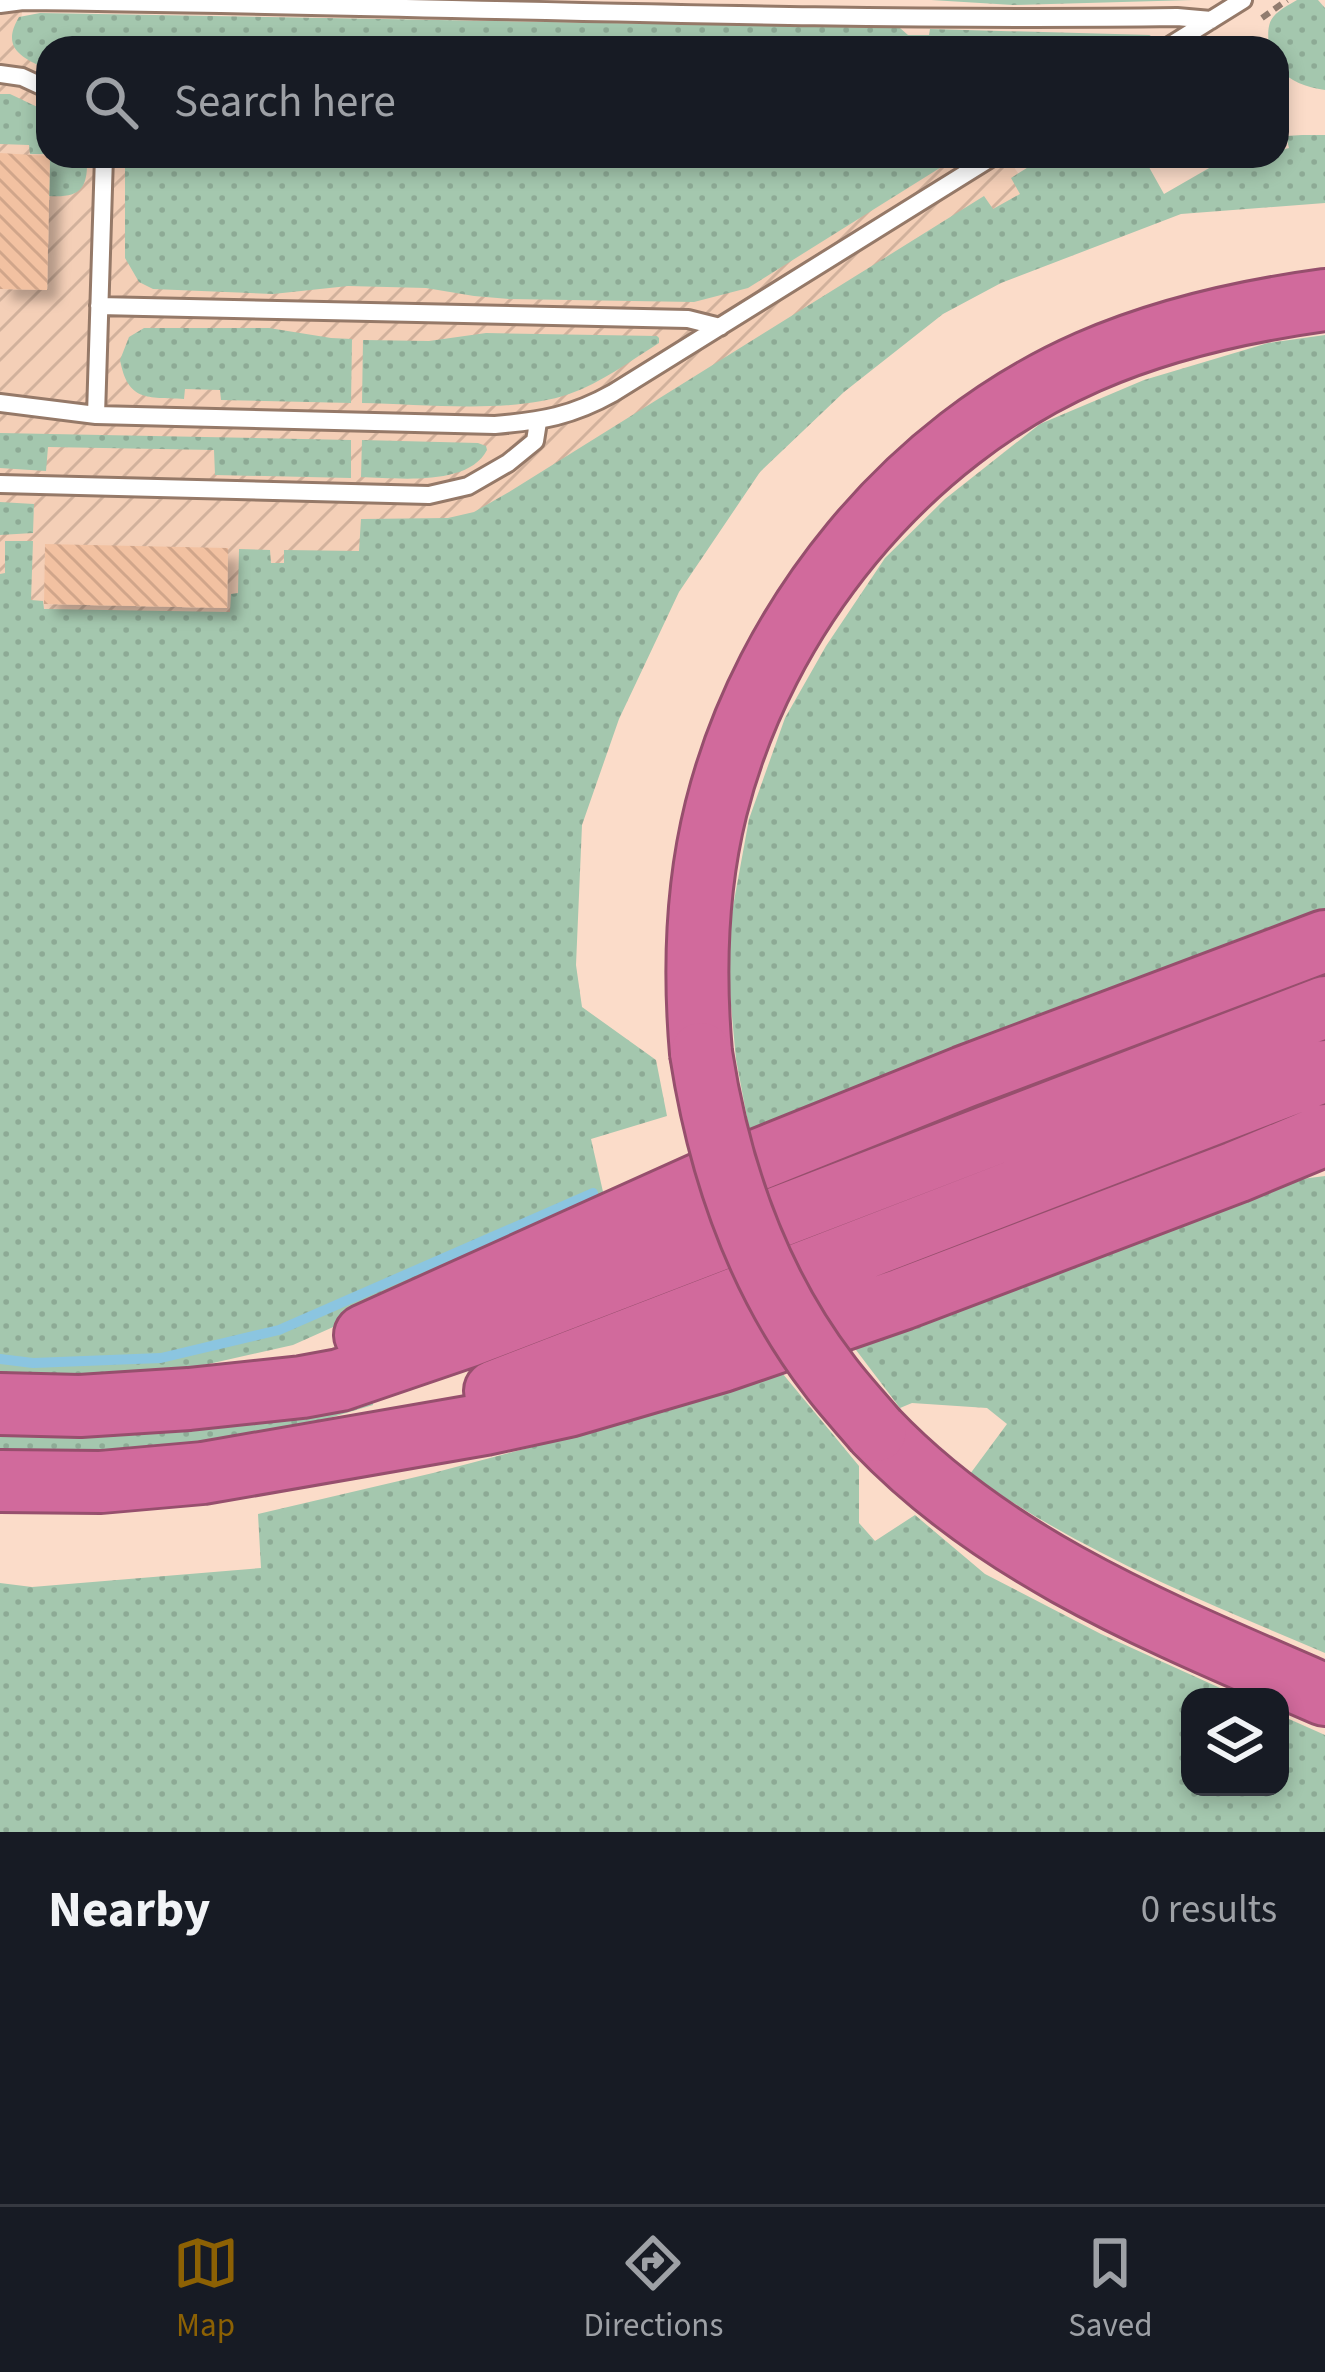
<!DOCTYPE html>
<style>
:root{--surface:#171b24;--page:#20242c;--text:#f1f3f6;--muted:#9ea1a6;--line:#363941;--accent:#8c6104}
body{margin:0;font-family:"Source Sans 3",sans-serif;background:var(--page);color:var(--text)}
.controls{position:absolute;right:36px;bottom:36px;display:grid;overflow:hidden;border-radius:24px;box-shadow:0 6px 18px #0003}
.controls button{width:108px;height:108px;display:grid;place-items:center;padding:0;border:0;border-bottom:3px solid var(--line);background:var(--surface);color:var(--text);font:60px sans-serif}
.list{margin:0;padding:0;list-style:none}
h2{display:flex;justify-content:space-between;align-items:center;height:156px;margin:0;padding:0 48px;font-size:51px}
h2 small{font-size:39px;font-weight:400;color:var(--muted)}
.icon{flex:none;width:66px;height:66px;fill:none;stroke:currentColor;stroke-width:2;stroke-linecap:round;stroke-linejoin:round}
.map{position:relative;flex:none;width:1325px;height:1832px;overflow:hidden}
.search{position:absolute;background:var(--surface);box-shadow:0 6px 18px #0003;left:36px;right:36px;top:36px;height:132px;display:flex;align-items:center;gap:30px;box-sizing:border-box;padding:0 42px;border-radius:36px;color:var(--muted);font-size:45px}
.sheet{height:372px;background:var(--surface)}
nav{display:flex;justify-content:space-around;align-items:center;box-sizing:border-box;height:168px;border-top:3px solid var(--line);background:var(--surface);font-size:33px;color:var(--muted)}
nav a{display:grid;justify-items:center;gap:6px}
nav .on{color:var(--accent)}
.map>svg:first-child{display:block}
</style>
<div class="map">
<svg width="1325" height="1832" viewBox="0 0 1325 1832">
<defs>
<pattern id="industrial-furrows" width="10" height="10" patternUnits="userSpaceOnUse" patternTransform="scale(3)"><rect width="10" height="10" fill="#f4cfb7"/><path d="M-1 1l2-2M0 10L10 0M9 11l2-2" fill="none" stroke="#d1b19c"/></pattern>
<pattern id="grass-dots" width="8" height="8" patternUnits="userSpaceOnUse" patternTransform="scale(3)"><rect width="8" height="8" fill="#a4c7ae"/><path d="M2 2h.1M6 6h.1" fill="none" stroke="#8daa95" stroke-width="1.8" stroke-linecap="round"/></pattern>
<pattern id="building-back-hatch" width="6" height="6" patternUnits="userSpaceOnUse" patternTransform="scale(3)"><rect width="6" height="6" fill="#f2c1a1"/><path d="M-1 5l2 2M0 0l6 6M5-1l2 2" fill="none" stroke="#d0a58a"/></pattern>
<filter id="shadow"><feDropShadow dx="11" dy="11" stdDeviation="6" flood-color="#0004"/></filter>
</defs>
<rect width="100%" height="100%" fill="#fbdcc9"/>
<path fill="url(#industrial-furrows)" d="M0,0h23l-2,24 27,24v108h959l37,58 -1044,654z"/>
<path fill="url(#grass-dots)" d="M931,0h262l-180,5z
M1297,0h21l7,8v82c-20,-3 -34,-8 -48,-23v-19h-8c-3,-30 2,-33 28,-48z
M40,13l860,15 8,7h21l1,-6 221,6 -21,13h-1082v22c-25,-12 -48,-21 -29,-53z
M0,94h10l38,18v42h-18l-1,-9 -29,-1z
M1302,135h23v68l-144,11 -180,69 -58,31 -99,78 -84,80 -81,120 -60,127 -37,106 -6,140 6,42 74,53 11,56 -76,23 15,66 -313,140 -102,23 -83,10 -68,2 -40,-8v-798l5,-1v-32h28l-2,59 12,1 1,8 186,3 1,-18 7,-1 1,-44 31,1 1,13h13v-13l75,1 2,-32 87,-1 26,-6 35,-20 475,-296 9,13 27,-15 -9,-16 35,-22h103l-4,4 19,34 66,-38h47v-5l12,-3 -3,-12z
M50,156h37c1,32 -5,42 -38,40z
M125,156h834l-211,132 -54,14 -185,-3 -35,-3 -48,-8 -78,-2 -75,8 -120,-5 -14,-7 -14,-24z
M144,328h125l62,10 21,1 -1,64 -130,-3 -1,-10 -35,-1 -1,10c-37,-2 -56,3 -64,-39l9,-23z
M486,333l171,3 2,2v5c-29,18 -58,40 -90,51 -57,20 -146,10 -207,9l1,-63 66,1z
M1325,335v575l-574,229 -15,-80 -6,-64v-72l19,-104 36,-101 41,-72 59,-88 60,-59 95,-75 104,-44 124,-37z
M0,433l351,7v38l-136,-3 -1,-25 -166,-3 -2,24 -46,-3z
M362,440l116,3 8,3 1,4c-19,37 -91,28 -126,27z
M0,502l34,2 -1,29 -33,2z
M1325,1176v477c-125,-53 -243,-100 -355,-179l37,-50 -20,-16 -75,-5 -12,5 -50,-66 436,-161z
M778,1368l81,98v57l16,18 40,-26 70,59 116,60 139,63h-50v90h90v-72l45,20v97h-1325v-249l32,4 229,-19 -3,-54 175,-41 137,-36z
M371,1393l2,12c-25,7 -49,15 -73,21 -98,24 -200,27 -300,23v-18z"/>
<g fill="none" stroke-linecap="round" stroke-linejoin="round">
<path stroke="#8bc5e0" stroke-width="10" d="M0,1359l33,4 128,-5 118,-28 314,-137"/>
</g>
<path fill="url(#building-back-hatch)" filter="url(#shadow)" d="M0,153l50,3 -3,134 -47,-1z
M45,544l183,4 -1,60 -183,-4z"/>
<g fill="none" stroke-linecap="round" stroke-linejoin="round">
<defs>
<path id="lane" d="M0,4l23,-3c385,4 769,21 1154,16l34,3
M1166,48l77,-48
M0,74l22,3 26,12
M99,306l589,13 32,8
M0,403l96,12 399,10c47,-4 77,-9 118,-32l381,-237
M96,415l8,-259
M0,484l429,11 39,-9 40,-23 27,-22 3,-19"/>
<path id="highway" d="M701,1053c-7,-81 -5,-164 15,-244 48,-192 190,-367 372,-447 75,-33 156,-51 237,-62
M365,1335l348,-157 251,-101 361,-136
M495,1391l830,-320
M0,1404l80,2 109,-7 113,-12 38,-7 129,-44 856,-329
M876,1431c123,129 289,194 449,264
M0,1481l101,1 102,-9 282,-49 83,-18 154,-45 180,-62 334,-127 89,-37"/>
</defs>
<use href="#lane" stroke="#957968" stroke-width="22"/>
<use href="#highway" stroke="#964f6d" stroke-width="66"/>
<path stroke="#917c6f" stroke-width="6" stroke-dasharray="9 6" stroke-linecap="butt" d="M1262,18l25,-18"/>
<use href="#lane" stroke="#fff" stroke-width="16"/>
<use href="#highway" stroke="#d16a9c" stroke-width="60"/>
<defs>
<path id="highway-bridge" d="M701,1053c18,116 56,228 128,322 14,19 31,37 47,56"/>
</defs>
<use href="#highway-bridge" stroke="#964f6d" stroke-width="66" stroke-linecap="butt"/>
<use href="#highway-bridge" stroke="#d16a9c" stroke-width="60"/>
</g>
</svg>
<div class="controls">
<button><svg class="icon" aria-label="layers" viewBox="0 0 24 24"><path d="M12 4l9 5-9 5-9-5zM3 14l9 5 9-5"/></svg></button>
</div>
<div class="search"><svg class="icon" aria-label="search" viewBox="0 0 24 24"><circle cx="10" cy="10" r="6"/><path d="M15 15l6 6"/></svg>Search here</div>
</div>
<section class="sheet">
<h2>Nearby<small>0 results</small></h2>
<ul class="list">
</ul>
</section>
<nav>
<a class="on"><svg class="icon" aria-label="map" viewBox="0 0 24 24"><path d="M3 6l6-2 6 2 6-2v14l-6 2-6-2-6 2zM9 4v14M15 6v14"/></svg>Map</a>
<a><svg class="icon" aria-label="directions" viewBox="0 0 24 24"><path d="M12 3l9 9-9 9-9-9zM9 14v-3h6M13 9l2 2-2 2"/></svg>Directions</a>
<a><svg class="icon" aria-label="saved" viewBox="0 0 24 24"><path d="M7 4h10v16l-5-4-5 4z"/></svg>Saved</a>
</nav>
